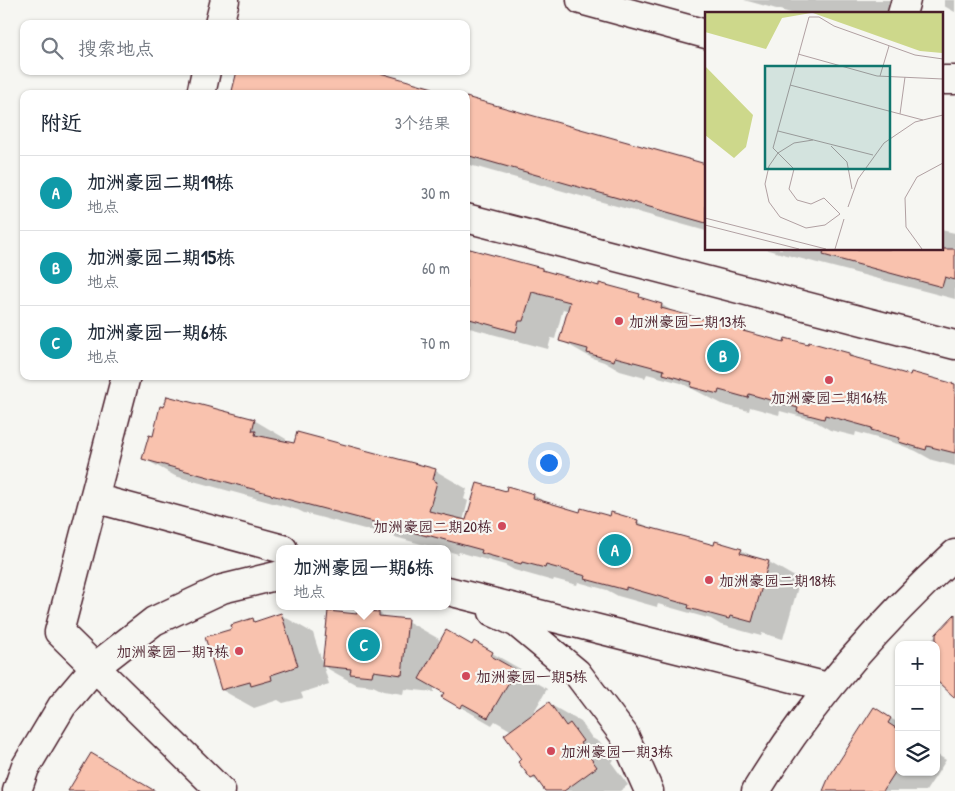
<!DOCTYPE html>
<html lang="zh">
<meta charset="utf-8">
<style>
:root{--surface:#fff;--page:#f6f6f7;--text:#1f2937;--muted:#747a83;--line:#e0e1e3;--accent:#1a73e8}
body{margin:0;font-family:"Patrick Hand","LXGW WenKai TC",sans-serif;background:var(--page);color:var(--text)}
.controls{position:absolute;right:15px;bottom:15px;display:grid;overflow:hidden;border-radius:10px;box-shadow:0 1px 4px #0004}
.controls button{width:45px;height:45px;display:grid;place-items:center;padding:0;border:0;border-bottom:1px solid var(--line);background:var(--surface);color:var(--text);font:25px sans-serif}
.you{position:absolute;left:548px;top:462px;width:18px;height:18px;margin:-12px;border:4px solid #fff;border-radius:50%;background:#1a73e8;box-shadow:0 0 0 8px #1a73e833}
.badge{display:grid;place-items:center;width:32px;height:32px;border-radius:50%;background:var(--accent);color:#fff;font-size:16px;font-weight:700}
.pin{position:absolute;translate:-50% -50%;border:2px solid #fff;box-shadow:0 1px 5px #0006}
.popup{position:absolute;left:276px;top:545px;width:175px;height:65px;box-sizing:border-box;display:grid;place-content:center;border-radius:10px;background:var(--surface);filter:drop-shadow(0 1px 4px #0005);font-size:16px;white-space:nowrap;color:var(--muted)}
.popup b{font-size:19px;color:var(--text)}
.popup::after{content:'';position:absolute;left:50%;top:100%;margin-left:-10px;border:10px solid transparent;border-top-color:var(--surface)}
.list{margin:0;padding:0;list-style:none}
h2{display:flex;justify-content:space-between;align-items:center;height:65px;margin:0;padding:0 20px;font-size:21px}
h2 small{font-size:16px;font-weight:400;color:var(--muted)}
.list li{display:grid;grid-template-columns:32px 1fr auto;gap:15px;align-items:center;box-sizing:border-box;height:75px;padding:0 20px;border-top:1px solid var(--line)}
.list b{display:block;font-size:19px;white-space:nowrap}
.list p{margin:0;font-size:16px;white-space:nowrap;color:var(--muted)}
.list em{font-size:16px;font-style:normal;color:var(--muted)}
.icon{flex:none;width:28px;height:28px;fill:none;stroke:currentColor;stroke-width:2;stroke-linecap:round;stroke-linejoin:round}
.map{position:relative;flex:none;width:955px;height:791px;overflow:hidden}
.search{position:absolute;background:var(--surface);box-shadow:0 1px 4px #0004;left:20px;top:20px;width:450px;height:55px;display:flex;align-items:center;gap:12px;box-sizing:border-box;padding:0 18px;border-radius:10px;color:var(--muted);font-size:19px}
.panel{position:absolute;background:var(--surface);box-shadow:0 1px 4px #0004;left:20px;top:90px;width:450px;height:290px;border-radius:10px}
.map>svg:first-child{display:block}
</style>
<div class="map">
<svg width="955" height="791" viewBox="0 0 955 791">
<rect width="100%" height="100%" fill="#f6f6f2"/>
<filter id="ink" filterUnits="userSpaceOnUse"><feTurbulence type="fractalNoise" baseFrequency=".02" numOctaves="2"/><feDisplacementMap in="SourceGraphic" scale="10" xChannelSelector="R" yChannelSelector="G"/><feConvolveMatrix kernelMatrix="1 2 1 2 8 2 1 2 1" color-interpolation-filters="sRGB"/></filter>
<g filter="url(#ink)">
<path fill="#0003" d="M744,0h155l-3,14h-102z
M944,0h11v12l-11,-6z
M368,71l82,23h-210l-7,-4z
M466,98l240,67v66l-240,-67z
M941,230l14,3v66l-191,-50h177z
M466,249l133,38 40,9 10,5 13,4 15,9 66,15 11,6 31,9 64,10 28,13 78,19v80l-23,-6 -16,-9 -18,-7 -42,-12 -1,4 -25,-6 -17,-10 -33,-9 -1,4 -29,-8 -1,4 -25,-6 -43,-22 -34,-9 -2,4 -25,-7 -16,-9 -12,-4 -32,-18 9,-29 -6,-2 -8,30 -4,-1 -3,11 -82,-22z
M254,420l32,19 -1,3 10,3 3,-11 138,37 31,18 -3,10 4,2 -5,20 4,1 40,-30 26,3 16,9 32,9 56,8 17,9 60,17 27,3 16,9 12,3 31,18 -17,59 -21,-6 -1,3 -40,-11 -10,-6 -53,-15 -1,3 -39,-11 -11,-6 -29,-8 -1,3 -23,-6 -1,2 -39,-11 -9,-5 -46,-13 -1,2 -10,-3v-2h-8l-136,-36 -6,-3 -123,-34 -32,-18 11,-21z
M379,613l9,5 19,3 32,18 -1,8h34l2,-4 50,28 -2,4 25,14 -16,28 18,-13 32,18 11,16 9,5 13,17 -3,2 17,23 -8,6h-73l-5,-7 -10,-6 -20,-47 -17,-10 -3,4 -49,-28 2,-4 -11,-6v5l-30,-3 -1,5 -20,-3 -10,-5 -18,-2 -32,-18 35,-51z
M281,615l32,18 16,51 -28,9 2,5 -20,5 -5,-3 -24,8 -32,-18 12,-61 18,-10 5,3z
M955,616v79l-19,-13v-37h-9z
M874,709l25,14v49h37v-18l10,6 -20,31h-102z"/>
<path fill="#f9c2ae" stroke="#4a1f2b" d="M237,71h136l60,17 -1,6h-189l-11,-3z
M466,97l240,67v59l-240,-68z
M466,248l76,20v2l57,16v-3l41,11 -1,3 23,7 -1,4 41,11 1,-2 41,11 -1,3 41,11 1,-4 23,6 1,-2 40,11v3l23,6 -1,2 39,11 1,-3 44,12v69l-28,-7 -1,4 -27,-8 1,-4 -29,-8 1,-2 -47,-13 -1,4 -27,-7 1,-4 -49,-14 -1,4 -29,-8 -1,4 -27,-7 1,-5 -29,-8 1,-4 -49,-13 -1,4 -27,-8 1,-4 -29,-8 11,-39 -38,-10 -9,29h-4l-3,11 -50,-14z
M824,249h131v31l-10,-3 -3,10 -119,-32z
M167,396l88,23 -3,12h4l-1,4 39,8 3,-11 139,37 -3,11 4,2 -8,29 37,9 11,-37 29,8 1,-5 27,8 -1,4 47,14 1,-4 29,8 1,-4 27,8 -1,4 48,13 29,8 1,-4 27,8 -2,4 29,8 -17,61 -22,-6 -1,3 -41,-11 1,-3 -63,-18v3l-41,-11 1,-3 -40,-11 -1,3 -23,-6 -1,2 -40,-11 1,-3 -55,-15v1l-156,-41v-1l-129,-35 7,-24 4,1 7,-30 4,1z
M357,610l22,2v4l29,3 -6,56 -29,-4 -1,5 -22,-2 1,-5 -29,-3 6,-55 29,3z
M281,613l17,53 -27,9 1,5 -21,6 -1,-4 -29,8 -16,-53 27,-8 -1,-4 22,-7 1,4z
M955,614v84l-19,-18v-46z
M446,630l26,15 2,-4 19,11 -2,4 25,14 -28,48 -25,-14 -3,4 -19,-11 3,-4 -25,-14z
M549,702l17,24 4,-3 13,18 -3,2 17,24 -33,24h-19l-10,-14 -4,2 -13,-17 3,-3 -17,-24z
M874,707l17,11 -3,5 11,7v36l-16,25h-60l6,-14z
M91,753l64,38h-87z"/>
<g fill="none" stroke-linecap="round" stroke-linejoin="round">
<defs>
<path id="minor" d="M581,0l125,34
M902,14l4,-14
M219,24l6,-24
M941,80h14
M201,94l5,-23
M466,218l489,127
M126,376l-67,256 162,159
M94,498l189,51
M448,591l380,96
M493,612l24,11 60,50 47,62 25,56
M17,791l8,-23 37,-62 33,-39 59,-46 68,-32 58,-14
M756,791c54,-89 122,-166 199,-237"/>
</defs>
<use href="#minor" stroke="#4a1f2b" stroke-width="31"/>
<use href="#minor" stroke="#f6f6f2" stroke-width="28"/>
</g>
</g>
<g fill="#d1495b" stroke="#f6f6f2" stroke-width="2">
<circle cx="619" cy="321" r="5"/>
<circle cx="829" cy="380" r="5"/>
<circle cx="502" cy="526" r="5"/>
<circle cx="709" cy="580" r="5"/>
<circle cx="239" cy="651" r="5"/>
<circle cx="466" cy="676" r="5"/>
<circle cx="551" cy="751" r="5"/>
</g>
<g text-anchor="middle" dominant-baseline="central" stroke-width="4.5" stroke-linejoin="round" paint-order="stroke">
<g font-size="15" fill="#4a1f2b" stroke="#f6f6f2" text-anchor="start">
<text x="629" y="321">加洲豪园二期13栋</text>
<text x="829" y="397" text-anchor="middle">加洲豪园二期16栋</text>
<text x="492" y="526" text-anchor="end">加洲豪园二期20栋</text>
<text x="719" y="580">加洲豪园二期18栋</text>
<text x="229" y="651" text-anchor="end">加洲豪园一期7栋</text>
<text x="476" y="676">加洲豪园一期5栋</text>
<text x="561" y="751">加洲豪园一期3栋</text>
</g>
</g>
<g transform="translate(705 12)">
<rect width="238" height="238" fill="#f6f6f2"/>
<path d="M0,1h106l-29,5 -16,31 -61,-17zM108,1h129v40l-22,-2zM0,54l48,49 -7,32 -12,11 -29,-23z" fill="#cdd88b"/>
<path fill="none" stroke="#b1a0a2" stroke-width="1" d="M93,42l79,22 66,3M175,64l9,-30M85,73l133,35M195,102l5,-37M73,119l95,24M108,128l-19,3 -16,10 -9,13 -4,18 4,18 11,15 26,11 19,-3 15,-11 -16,-16 -13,6 -14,-4 -8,-11 5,-20 -21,-21 36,-131h10l15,9 81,29 28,4M126,134l16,16 5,27M143,195l10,-28 26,-36 31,-21 28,-7M0,206l121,31M0,213l94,24M130,237l9,-30M217,237l-16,-22 -1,-29 12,-21 26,-14"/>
<path fill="#0f766e" fill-opacity="0.15" stroke="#0f766e" stroke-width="2.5" d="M60,54h125v103h-125z"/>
<rect width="238" height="238" fill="none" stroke="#4a1f2b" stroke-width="2.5"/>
</g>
</svg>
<div class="controls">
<button>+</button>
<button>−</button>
<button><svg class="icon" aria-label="layers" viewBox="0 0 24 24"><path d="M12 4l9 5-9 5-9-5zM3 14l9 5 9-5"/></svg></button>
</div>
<div class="you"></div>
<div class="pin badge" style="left:615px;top:550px;background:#0f9aa8">A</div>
<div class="pin badge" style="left:723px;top:356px;background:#0f9aa8">B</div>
<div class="pin badge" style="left:364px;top:645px;background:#0f9aa8">C</div>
<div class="popup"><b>加洲豪园一期6栋</b>地点</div>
<div class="search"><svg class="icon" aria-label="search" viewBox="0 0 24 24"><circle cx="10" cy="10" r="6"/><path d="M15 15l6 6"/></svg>搜索地点</div>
<section class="panel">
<h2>附近<small>3个结果</small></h2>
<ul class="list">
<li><span class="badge" style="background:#0f9aa8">A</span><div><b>加洲豪园二期19栋</b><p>地点</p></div><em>30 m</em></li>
<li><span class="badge" style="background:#0f9aa8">B</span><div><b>加洲豪园二期15栋</b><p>地点</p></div><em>60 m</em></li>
<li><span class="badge" style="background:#0f9aa8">C</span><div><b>加洲豪园一期6栋</b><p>地点</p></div><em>70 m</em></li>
</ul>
</section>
</div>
